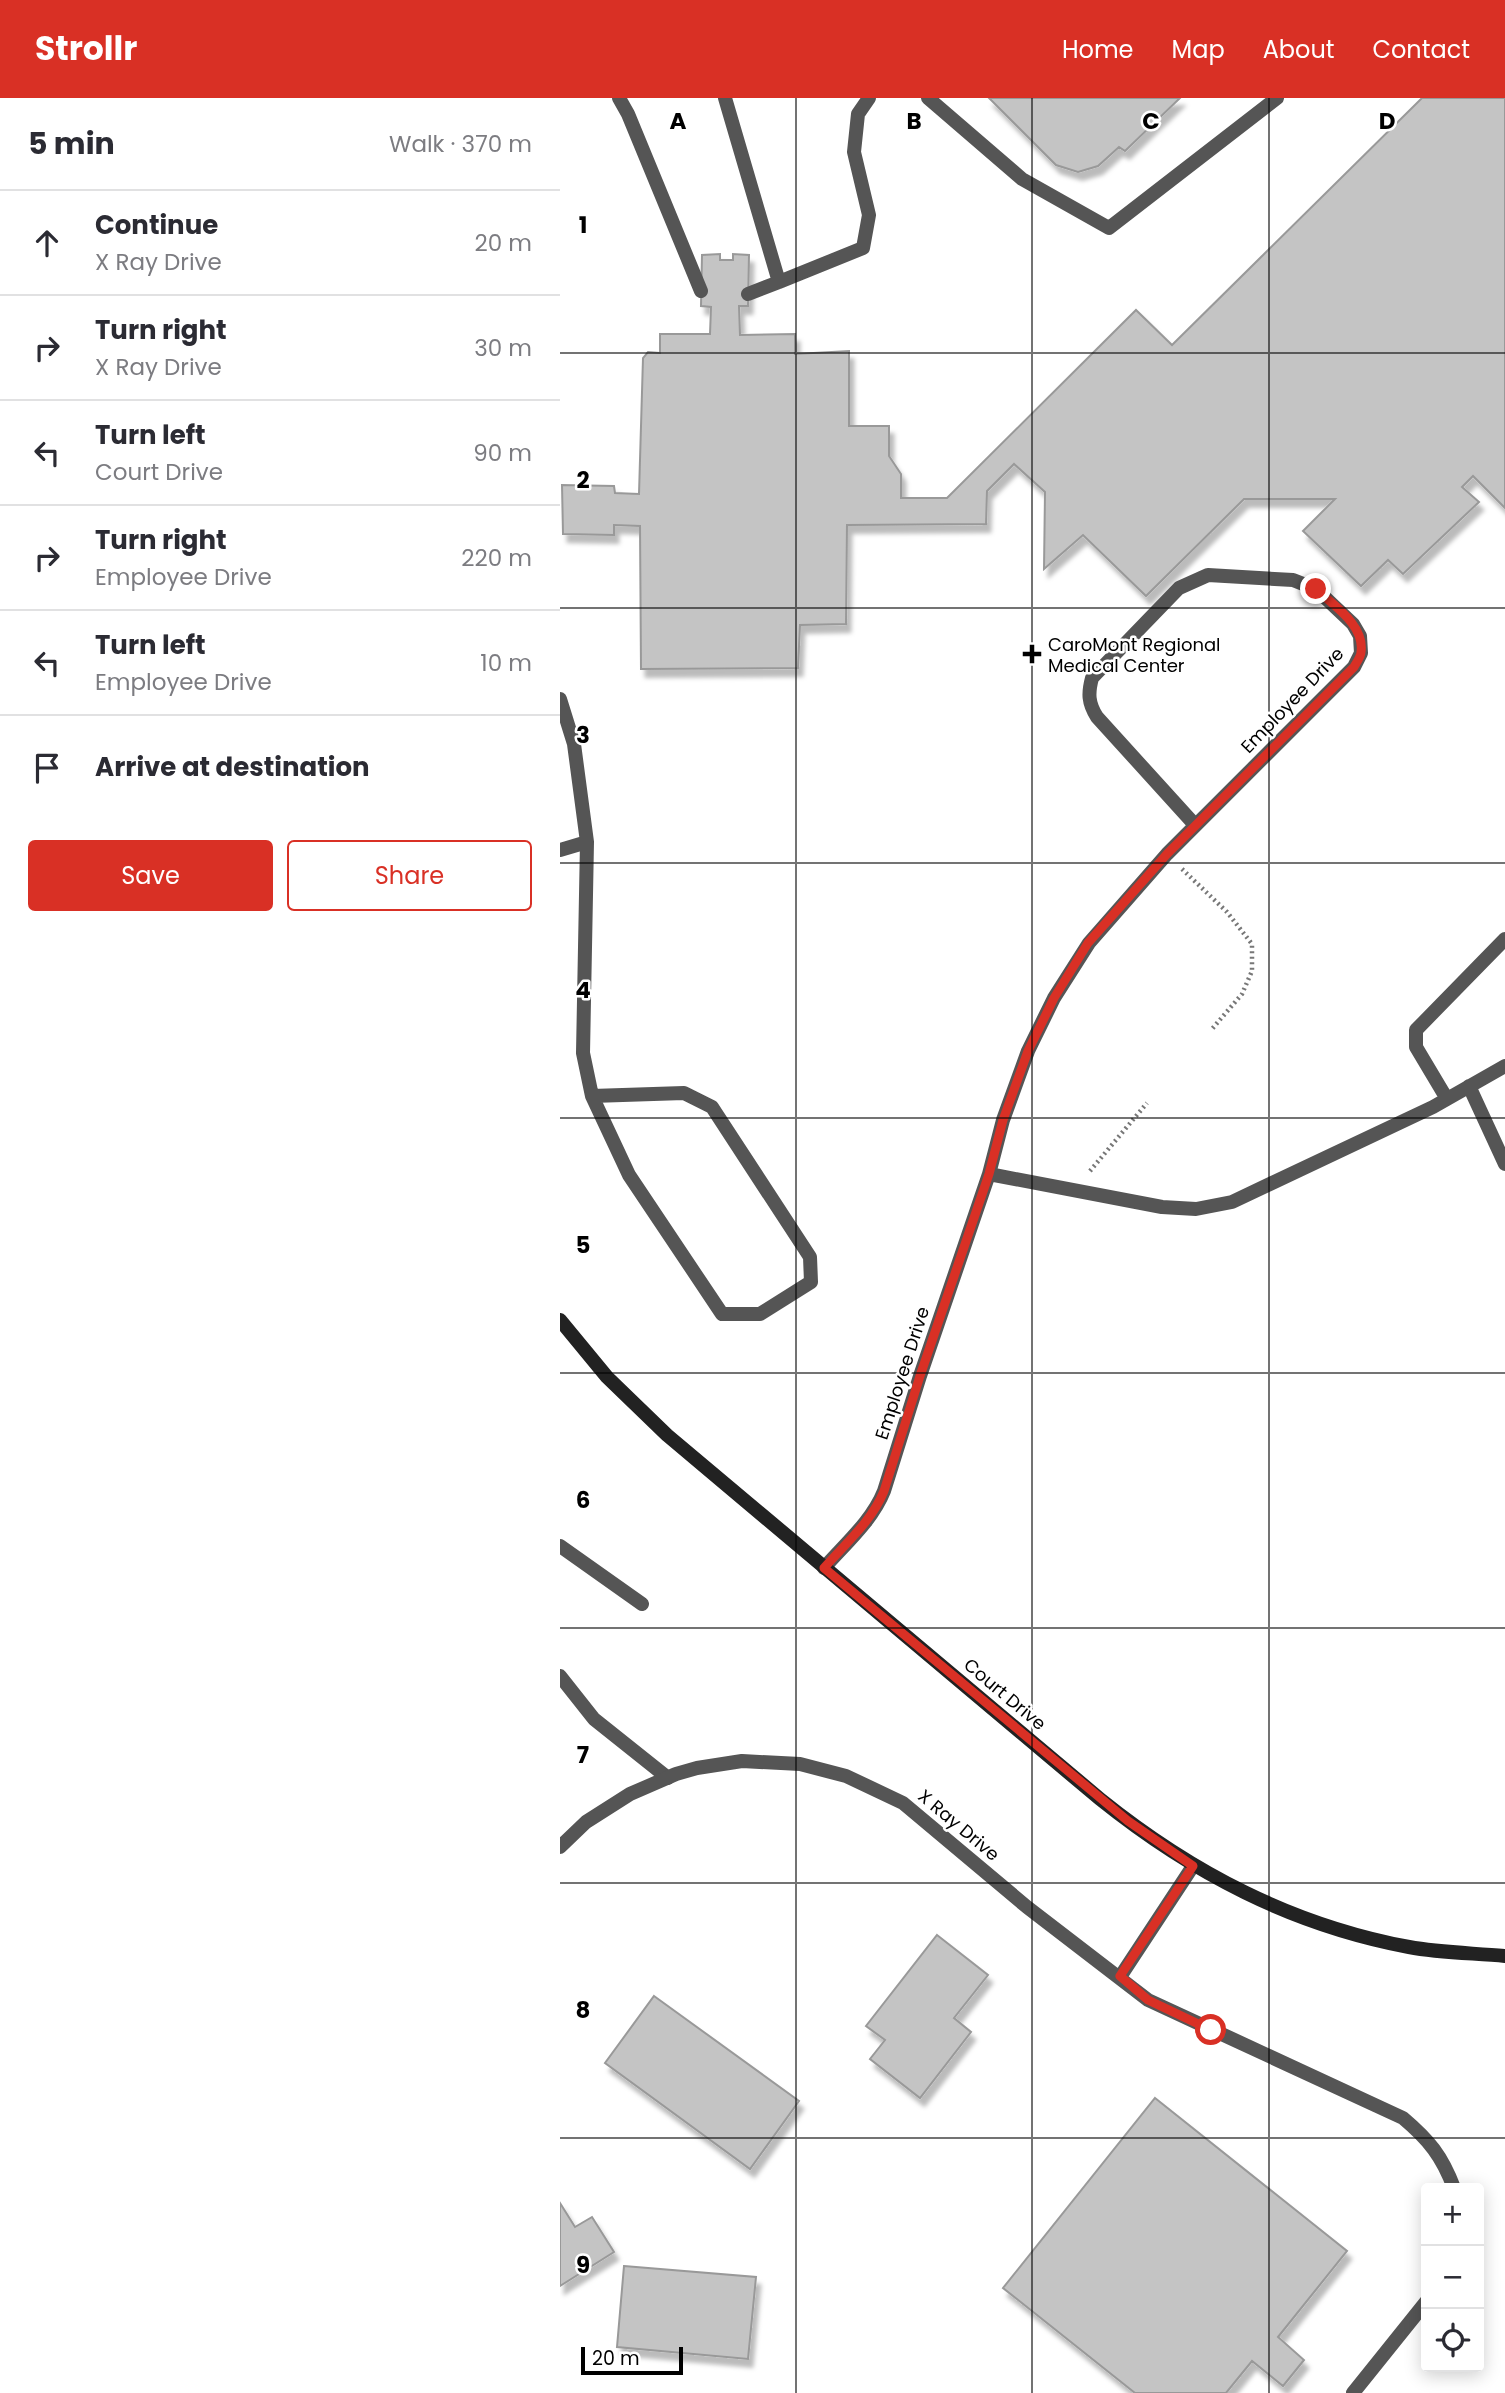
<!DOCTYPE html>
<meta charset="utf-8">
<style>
:root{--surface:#fff;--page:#f7f7f7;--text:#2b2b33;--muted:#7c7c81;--line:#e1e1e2;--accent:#d93025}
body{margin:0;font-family:Poppins,sans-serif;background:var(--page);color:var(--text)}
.controls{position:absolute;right:21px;bottom:21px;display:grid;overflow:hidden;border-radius:7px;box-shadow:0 4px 18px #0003}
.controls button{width:63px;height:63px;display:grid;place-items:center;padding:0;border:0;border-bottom:2px solid var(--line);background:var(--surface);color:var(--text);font:35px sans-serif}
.scale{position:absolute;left:21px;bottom:18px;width:102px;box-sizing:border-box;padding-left:7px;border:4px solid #000;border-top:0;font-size:19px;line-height:24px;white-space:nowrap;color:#000;-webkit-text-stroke:5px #fff;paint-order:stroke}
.stop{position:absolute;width:21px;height:21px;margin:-16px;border:5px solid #d93025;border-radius:50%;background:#fff}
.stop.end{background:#d93025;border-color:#fff;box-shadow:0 2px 7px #0008}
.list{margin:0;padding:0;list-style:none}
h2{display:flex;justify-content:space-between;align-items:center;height:91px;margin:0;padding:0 28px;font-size:30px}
h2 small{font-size:23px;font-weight:400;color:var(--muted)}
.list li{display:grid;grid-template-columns:46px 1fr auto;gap:21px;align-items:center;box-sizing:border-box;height:105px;padding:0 28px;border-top:2px solid var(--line)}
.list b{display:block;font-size:26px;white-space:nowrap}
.list p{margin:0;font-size:23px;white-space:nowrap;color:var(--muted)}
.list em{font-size:23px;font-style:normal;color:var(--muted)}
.actions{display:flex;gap:14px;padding:21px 28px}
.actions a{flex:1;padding:16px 0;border:2px solid var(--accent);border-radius:7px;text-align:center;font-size:24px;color:var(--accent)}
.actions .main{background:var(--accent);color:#fff}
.icon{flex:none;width:38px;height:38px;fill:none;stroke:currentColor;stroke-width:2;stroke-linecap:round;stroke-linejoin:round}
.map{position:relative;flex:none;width:945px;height:2295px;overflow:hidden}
header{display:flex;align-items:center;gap:42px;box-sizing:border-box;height:98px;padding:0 35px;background:var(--accent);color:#fff}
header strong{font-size:33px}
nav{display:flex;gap:38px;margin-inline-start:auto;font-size:24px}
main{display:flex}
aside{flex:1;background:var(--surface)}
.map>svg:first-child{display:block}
</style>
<header>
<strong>Strollr</strong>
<nav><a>Home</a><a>Map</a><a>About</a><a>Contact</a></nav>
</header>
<main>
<aside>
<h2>5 min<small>Walk · 370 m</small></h2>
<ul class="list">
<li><svg class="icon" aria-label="ahead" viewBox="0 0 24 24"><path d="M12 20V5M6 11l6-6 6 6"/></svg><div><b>Continue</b><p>X Ray Drive</p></div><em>20 m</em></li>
<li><svg class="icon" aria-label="right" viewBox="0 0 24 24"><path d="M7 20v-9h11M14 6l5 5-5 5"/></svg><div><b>Turn right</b><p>X Ray Drive</p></div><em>30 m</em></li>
<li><svg class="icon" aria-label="left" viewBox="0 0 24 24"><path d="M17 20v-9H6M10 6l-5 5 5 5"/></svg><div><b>Turn left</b><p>Court Drive</p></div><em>90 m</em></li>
<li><svg class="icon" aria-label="right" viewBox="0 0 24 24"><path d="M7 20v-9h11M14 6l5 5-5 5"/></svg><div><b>Turn right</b><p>Employee Drive</p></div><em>220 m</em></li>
<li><svg class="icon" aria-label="left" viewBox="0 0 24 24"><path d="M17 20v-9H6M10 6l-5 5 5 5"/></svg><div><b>Turn left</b><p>Employee Drive</p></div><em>10 m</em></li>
<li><svg class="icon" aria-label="arrive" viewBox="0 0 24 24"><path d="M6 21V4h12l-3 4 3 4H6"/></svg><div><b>Arrive at destination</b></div></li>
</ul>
<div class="actions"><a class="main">Save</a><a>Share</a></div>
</aside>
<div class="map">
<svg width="945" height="2295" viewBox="0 0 945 2295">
<defs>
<filter id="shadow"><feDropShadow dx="4.5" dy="8" stdDeviation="2" flood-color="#0004"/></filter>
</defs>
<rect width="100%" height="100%" fill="#fff"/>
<path fill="#c4c4c4" stroke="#999" stroke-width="2" filter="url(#shadow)" d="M429,0h191l-55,53 -6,-4 -21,19 -20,6 -22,-7z
M862,0h83v410l-32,-32 -11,11 17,15 -76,72 -15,-14 -27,26 -58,-55 32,-32h-91l-98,97 -63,-61 -39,34 1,-77 -31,-28 -27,27 -1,33 -139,1 -1,99 -46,1 -2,43 -157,1 -1,-143 -26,-1v10l-51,-1 -1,-49 52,1 1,7 24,1 4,-136 5,-6 12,1v-19h50l1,-27 -10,-1 1,-51 18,-1v6h13v-6l16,1 -1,51h-9l1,29 55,-1v20l54,-3v75h40v30l12,18v24h46l189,-188 36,35z
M377,1837l51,40 -34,43 17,14 -51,66 -50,-39 15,-19 -19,-14z
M94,1898l145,105 -49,68 -145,-106z
M595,2000l192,153 -69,86 26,23 -21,26 -31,-25 -26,32h-91l-132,-105z
M0,2105l15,24 17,-10 22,35 -54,34z
M64,2168l132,11 -8,82 -131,-12z"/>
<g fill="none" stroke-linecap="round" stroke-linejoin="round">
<path stroke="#777" stroke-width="4.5" stroke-dasharray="2 3.5" stroke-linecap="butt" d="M622,771l45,43 25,32v27l-10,23 -30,35
M530,1073l57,-68"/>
<path stroke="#555" stroke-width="14" d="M59,0l9,16 73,177
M165,0l54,184 84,-34 6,-33 -15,-63 4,-38 11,-16
M368,0l94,81 87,49 168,-130
M188,196l31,-12
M0,601l14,45 13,98 -4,211 9,43 37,79 93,139h38l51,-32 -1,-25 -98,-150 -28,-14 -92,3
M0,752l27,-8
M909,988l36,78
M887,1001l-31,-52v-17l89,-91
M429,1076l173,33 34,2 36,-7 201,-95 72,-41
M0,1448l82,58
M264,1470c21,-24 48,-47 60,-77l36,-115 69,-202 14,-54 25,-69 26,-53 35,-55 78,-89 187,-187 7,-14 -1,-17 -7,-12 -37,-35 -23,-9 -85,-5 -29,13 -87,90c-4,15 -4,25 5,39l98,108
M0,1578l34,43 74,59"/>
<path stroke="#555" stroke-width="14" d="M0,1749l26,-25 44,-28 46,-20 21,-6 45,-7 58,3 46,12 57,27 124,104 121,93 255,118c26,22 39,38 51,70
M560,1879l73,-111
M793,2295l73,-91"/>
<path stroke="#222" stroke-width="14" d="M0,1222l47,57 60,58 433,364c92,74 192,126 309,148 31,6 65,6 96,9"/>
</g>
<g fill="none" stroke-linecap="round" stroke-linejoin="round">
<path stroke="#d93025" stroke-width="9" d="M651,1932l-63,-30 -28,-24 73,-110 -65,-45 -304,-253c21,-24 48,-47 60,-77l36,-115 69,-202 14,-54 25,-69 26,-53 34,-55 79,-89 187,-187c2,-4 7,-10 7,-15 4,-27 -28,-47 -45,-63"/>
</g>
<path fill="none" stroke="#000" stroke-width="2" stroke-opacity="0.55" d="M236,0v2295M472,0v2295M709,0v2295M0,255h945M0,510h945M0,765h945M0,1020h945M0,1275h945M0,1530h945M0,1785h945M0,2040h945"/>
<path fill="#000" stroke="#fff" stroke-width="2.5" d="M468.5 545.5h7v7h7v7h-7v7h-7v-7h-7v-7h7z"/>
<g text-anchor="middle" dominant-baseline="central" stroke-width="5" stroke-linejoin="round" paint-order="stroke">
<g font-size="18" fill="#000" stroke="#fff" text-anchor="start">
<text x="488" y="546">CaroMont Regional<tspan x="488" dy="21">Medical Center</tspan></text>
</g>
<g font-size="18" fill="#000" stroke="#fff">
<text transform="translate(732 602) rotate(-46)">Employee Drive</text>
<text transform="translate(342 1275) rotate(-72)">Employee Drive</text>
<text transform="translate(445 1596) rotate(40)">Court Drive</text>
<text transform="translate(399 1727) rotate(40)">X Ray Drive</text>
</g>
</g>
<g font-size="23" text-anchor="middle" font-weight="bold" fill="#000" stroke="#fff" stroke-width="5" stroke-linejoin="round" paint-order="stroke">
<text x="118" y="31">A</text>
<text x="354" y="31">B</text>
<text x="591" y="31">C</text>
<text x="827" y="31">D</text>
<text x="23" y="135">1</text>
<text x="23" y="390">2</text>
<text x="23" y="645">3</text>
<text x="23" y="900">4</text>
<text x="23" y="1155">5</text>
<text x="23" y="1410">6</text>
<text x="23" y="1665">7</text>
<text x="23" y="1920">8</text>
<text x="23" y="2175">9</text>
</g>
</svg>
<div class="controls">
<button>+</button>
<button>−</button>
<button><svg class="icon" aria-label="locate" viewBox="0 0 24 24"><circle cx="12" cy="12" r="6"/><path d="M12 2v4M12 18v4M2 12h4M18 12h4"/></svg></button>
</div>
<div class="scale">20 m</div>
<div class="stop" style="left:651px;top:1932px"></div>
<div class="stop end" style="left:756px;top:491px"></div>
</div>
</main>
